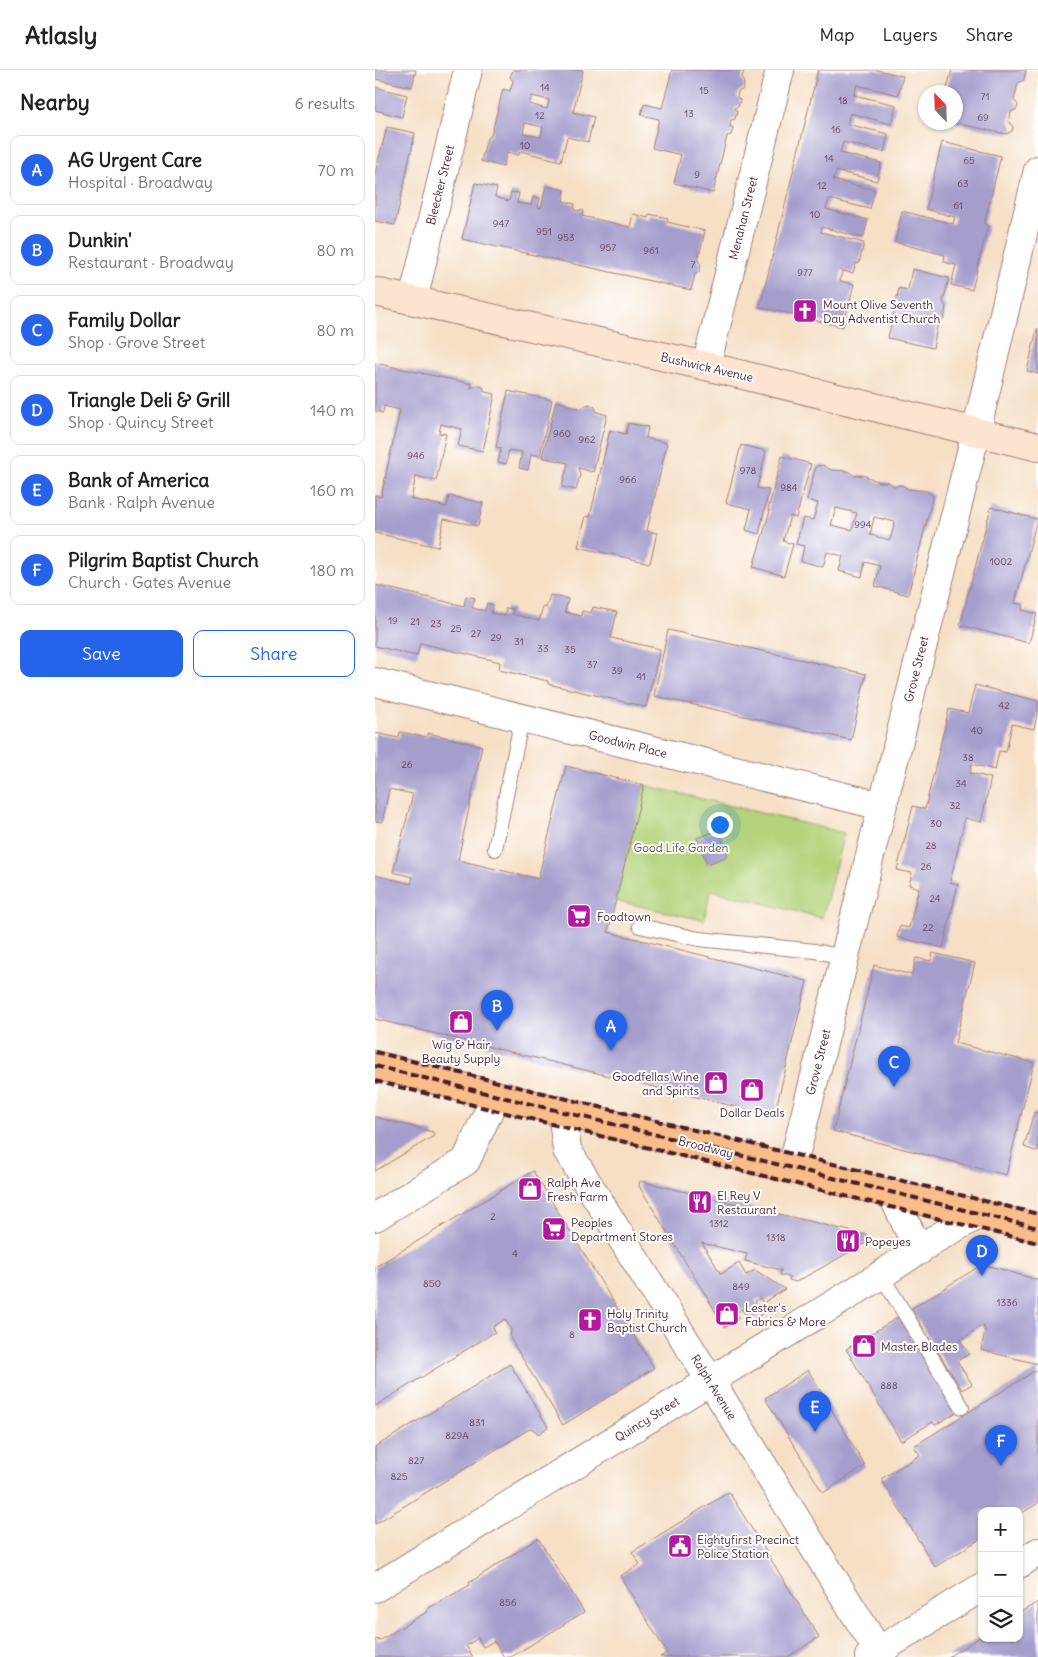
<!DOCTYPE html>
<meta charset="utf-8">
<style>
:root{--surface:#fff;--page:#f6f6f6;--text:#202124;--muted:#757577;--line:#e0e0e0;--accent:#2563eb}
body{margin:0;font-family:Delius,sans-serif;background:var(--page);color:var(--text)}
.controls{position:absolute;right:15px;bottom:15px;display:grid;overflow:hidden;border-radius:10px;box-shadow:0 1px 4px #0004}
.controls button{width:45px;height:45px;display:grid;place-items:center;padding:0;border:0;border-bottom:1px solid var(--line);background:var(--surface);color:var(--text);font:25px sans-serif}
.compass{position:absolute;left:543px;top:15px;width:45px;height:45px;border-radius:50%;background:var(--surface);box-shadow:0 1px 4px #0004;rotate:337deg}
.you{position:absolute;left:344px;top:754px;width:18px;height:18px;margin:-12px;border:4px solid #fff;border-radius:50%;background:#1a73e8;box-shadow:0 0 0 8px #1a73e833}
.badge{display:grid;place-items:center;width:32px;height:32px;border-radius:50%;background:var(--accent);color:#fff;font-size:16px;font-weight:700}
.pin{position:absolute;translate:-50% -41px;filter:drop-shadow(0 1px 2px #0008)}
.pin::after{content:'';position:absolute;top:26px;width:18px;height:15px;background:inherit;clip-path:polygon(0 0,100% 0,50% 100%)}
.list{margin:0;padding:0;list-style:none}
h2{display:flex;justify-content:space-between;align-items:center;height:65px;margin:0;padding:0 20px;font-size:21px}
h2 small{font-size:16px;font-weight:400;color:var(--muted)}
.list li{display:grid;grid-template-columns:32px 1fr auto;gap:15px;align-items:center;box-sizing:border-box;height:70px;margin:0 10px 10px;padding:0 10px;border:1px solid var(--line);border-radius:10px}
.list b{display:block;font-size:19px;white-space:nowrap}
.list p{margin:0;font-size:16px;white-space:nowrap;color:var(--muted)}
.list em{font-size:16px;font-style:normal;color:var(--muted)}
.actions{display:flex;gap:10px;padding:15px 20px}
.actions a{flex:1;padding:11px 0;border:1px solid var(--accent);border-radius:10px;text-align:center;font-size:18px;color:var(--accent)}
.actions .main{background:var(--accent);color:#fff}
.icon{flex:none;width:28px;height:28px;fill:none;stroke:currentColor;stroke-width:2;stroke-linecap:round;stroke-linejoin:round}
.map{position:relative;flex:none;width:663px;height:1587px;overflow:hidden}
header{display:flex;align-items:center;gap:30px;box-sizing:border-box;height:70px;padding:0 25px;background:var(--surface);border-bottom:1px solid var(--line)}
header strong{font-size:24px}
nav{display:flex;gap:28px;margin-inline-start:auto;font-size:18px}
main{display:flex}
aside{flex:1;background:var(--surface)}
.map>svg:first-child{display:block}
</style>
<header>
<strong>Atlasly</strong>
<nav><a>Map</a><a>Layers</a><a>Share</a></nav>
</header>
<main>
<aside>
<h2>Nearby<small>6 results</small></h2>
<ul class="list">
<li><span class="badge">A</span><div><b>AG Urgent Care</b><p>Hospital · Broadway</p></div><em>70 m</em></li>
<li><span class="badge">B</span><div><b>Dunkin'</b><p>Restaurant · Broadway</p></div><em>80 m</em></li>
<li><span class="badge">C</span><div><b>Family Dollar</b><p>Shop · Grove Street</p></div><em>80 m</em></li>
<li><span class="badge">D</span><div><b>Triangle Deli &amp; Grill</b><p>Shop · Quincy Street</p></div><em>140 m</em></li>
<li><span class="badge">E</span><div><b>Bank of America</b><p>Bank · Ralph Avenue</p></div><em>160 m</em></li>
<li><span class="badge">F</span><div><b>Pilgrim Baptist Church</b><p>Church · Gates Avenue</p></div><em>180 m</em></li>
</ul>
<div class="actions"><a class="main">Save</a><a>Share</a></div>
</aside>
<div class="map">
<svg width="663" height="1587" viewBox="0 0 663 1587">
<rect width="100%" height="100%" fill="#fff"/>
<filter id="ink" filterUnits="userSpaceOnUse"><feTurbulence type="fractalNoise" baseFrequency=".02" numOctaves="2"/><feDisplacementMap in="SourceGraphic" scale="10" xChannelSelector="R" yChannelSelector="G"/><feConvolveMatrix kernelMatrix="1 2 1 2 8 2 1 2 1" color-interpolation-filters="sRGB"/></filter>
<filter id="wash" filterUnits="userSpaceOnUse"><feTurbulence type="fractalNoise" baseFrequency=".0096" numOctaves="4" result="noise"/><feDisplacementMap in="SourceGraphic" scale="20" xChannelSelector="R" yChannelSelector="G"/><feGaussianBlur stdDeviation="1.12" result="paint"/><feColorMatrix in="noise" values="0 0 0 0 0 0 0 0 0 0 0 0 0 0 0 0 0 1.4 0 .05"/><feComposite in="paint" operator="in"/></filter>
<g filter="url(#wash)">
<rect width="100%" height="100%" fill="#f5dfc5"/>
<path fill="#b4d37a" stroke="#7f7952" d="M269,715l200,48 -22,85 -111,-28 -7,30 -89,-19z"/>
<g id="blocks">
<path fill="#a59ecd" fill-rule="evenodd" d="M0,0h41l-4,17 -37,-8z
M138,0h70l-10,42 21,5 -6,25 -21,-5 -6,24 -41,-10 -1,4 -12,-3 -4,15 -22,-6 6,-23 4,-2 12,-47 7,2 3,-10 -3,-4zM157,26l17,4 -2,9 -18,-5zM150,53l18,4 -2,10 -18,-4z
M297,0h72l-2,9 2,4 -1,6 -5,3 -1,5 3,3 -2,7 -4,1 3,4 -2,7 -4,1 -1,6 3,2 -2,7 -4,1 -14,57 -39,-10 7,-28 -29,-7 7,-29 -18,-4 3,-11 18,4z
M443,0h59l26,6 -5,19 -41,-10 -3,10 42,10 -5,19 -41,-11 -3,11 41,10 -4,18 -41,-10 -3,11 41,10 -4,18 -41,-10 -3,9 42,10 -5,19 -41,-10 -3,10 42,11 -5,18 -41,-11 -1,5 43,11 -5,21 -3,-1 -3,10 -11,-2 -2,10 14,3 -11,43 -83,-20z
M577,0h74l-2,10 -6,3 -4,17 4,5 -1,4 -6,3 -2,10 4,5 -1,4 -6,3 -51,-11v-31h-9z
M0,17l32,8 -5,22 -27,-7z
M12,57l28,6 -20,92 -20,-4v-48z
M567,72l59,14 -17,68 4,1 -16,65 -21,-5 5,-20 -12,-3 1,-7 -50,-13 7,-31 51,13 2,-7 -29,-8z
M100,113l22,5 -2,9 14,4 2,-9 8,1 -2,10 14,2 2,-8 7,1 -2,9 3,1 5,-22 19,4 -2,11 12,3 -1,6 9,1 -1,5 48,11 3,-13 15,4 1,-4 19,4 -1,4 38,9 -7,29 3,5 -2,7 -4,2 -4,16 -229,-51z
M537,199l37,9 -6,24 3,5 -2,12 -6,3 -5,26 -45,-10 11,-50 9,2z
M662,259h1v45l-11,-3z
M0,293l97,21 -1,4 6,-3 6,2 2,5 10,2 -12,57 -25,-5 4,-17 -21,-5 -2,9 7,1 -10,47 -20,-5 -5,23 36,8 2,-11 34,7 -5,23 -34,-7 -6,28 -63,-14v-38l6,2 19,-87 -16,-4 -1,7 -8,-2z
M133,321l44,9 -12,56 -9,-2 -3,16 -9,-2 3,-16 -13,-2 -3,14 -8,-2 3,-14 -5,-1z
M181,331l25,8 7,-5 6,2 3,6 10,3 -14,57 -15,-4 2,7 -4,15 -14,-3 6,-24 -26,-6z
M253,353l20,4 -2,11 21,5 -20,88 10,2 -7,30 -72,-16 8,-31 4,1 20,-87 16,4z
M366,375l25,6 -9,37 12,2 -10,44 -13,-4 5,-21 -25,-6z
M407,386l29,8 -15,54 -6,-2 -7,25 10,3 -9,32 -31,-9 17,-56 -2,-1z
M448,395l8,5 17,1 7,5 8,-1 16,7h9l6,4 8,-1 6,4 19,2 6,5 -25,99 -33,-9 5,-20 -15,-4 -3,15 -23,-6 4,-15 -16,-4 -4,15 -22,-6 3,-15 -8,-2 7,-26 10,2 5,-17 -11,-3 9,-34zM461,438l21,5 -5,17 -21,-5zM499,447l21,5 -5,18 -20,-5z
M616,437l46,12 -22,84 8,2 -1,5 15,4 -8,29 -69,-18z
M0,515l89,21 2,-10 9,2 -3,10 13,3 2,-8 6,2 -2,8 14,3 1,-8 7,1 -1,5 27,7 4,-14 3,1 4,-13 18,4 -3,13 16,4 1,-5 9,2 2,-6 24,5 -6,26 49,11 -14,58 -98,-23v-3l-49,-11 1,-8 -80,-19 -3,13 -42,-10z
M293,560l198,44 -15,66 -197,-44z
M600,615l63,16v9l-4,19 -22,-5 -6,28 -7,-1 -4,19 -23,-6 -2,9 21,5 -10,44 -16,-4 -15,64 8,2 -15,64 -46,-11 3,-11 9,2 10,-40 -10,-3 3,-12 -15,-3 16,-64 12,3 24,-100 19,4z
M25,662l27,5 1,-4 54,13 -24,114 80,19 28,-113 78,19 -36,147 199,49 -33,135 -399,-97v-144l36,9 2,-7 -20,-5 20,-78 -24,-5 -7,33 -7,-1v-88l24,5z
M344,760l9,26 -21,8 -10,-26z
M558,883l42,10 -20,80 79,20 -28,112 -173,-44 41,-166 38,10 4,-17 15,3z
M659,1042l4,1v39l-14,-5z
M0,1047l58,15 1,4 -59,35z
M158,1101l121,197 -91,57 -53,-87 1,-8 -6,-11 -12,8 2,5 -120,74v-139z
M265,1111l227,54 -1,8 -70,39 -7,-2 1,-3 -10,-2 1,-5 -36,-9 2,-7 -45,-11 19,31 18,-11 7,12 9,-5 30,19 -22,14 -3,-5 -5,3 7,13 -12,7 -8,-12 -6,4 3,5 -14,9 -86,-141z
M608,1194l55,16v84l-57,-14 4,-19 -2,-6 -23,15 9,14 -12,7 15,23 -10,6 -51,-81z
M525,1246l57,96 -22,13 -2,-3 -32,19 -55,-92z
M135,1294l38,63 -9,7 -8,-6 -156,96v-77z
M663,1299v134l-19,12v-4h-37v27l-47,29 -54,-88 39,-24 -6,-9z
M433,1300l57,96 -42,27 -58,-95z
M354,1422l90,145 -31,20h-128l7,-4 -47,-77 20,-12 -8,-12z
M163,1468l46,74 -73,45h-7l-10,-16 -11,6 -5,-9 -12,8 7,11h-98v-17l2,-1 2,2 49,-30 -1,-2 43,-24 -1,-2z
M663,1532v55h-90l34,-21v2h37v-25z"/>
</g>
</g>
<g filter="url(#ink)">
<use href="#blocks" fill-opacity="0" stroke="#a07f78" stroke-width="1"/>
<g fill="none" stroke-linecap="round" stroke-linejoin="round">
<defs>
<path id="service" d="M120,779l27,-131
M265,856l59,13 116,12 29,6
M506,1205l81,132"/>
<path id="minor" d="M38,230l55,-230
M331,296l74,-296
M0,612l507,124
M187,1041l5,39 315,507
M417,1098l184,-736 62,-262
M517,1124l27,57
M0,1147l91,-56 30,-66
M644,1494l19,-12
M0,1518l506,-313 54,-36 45,-25
M494,1587l113,-70"/>
<path id="secondary" d="M0,222l331,74 332,81"/>
<path id="primary" d="M0,995l517,129 146,34"/>
</defs>
<use href="#service" stroke="#a07f78" stroke-width="16"/>
<use href="#minor" stroke="#a07f78" stroke-width="30"/>
<use href="#secondary" stroke="#a07f78" stroke-width="30"/>
<use href="#primary" stroke="#a07f78" stroke-width="30"/>
<use href="#service" stroke="#fff" stroke-width="14"/>
<use href="#minor" stroke="#fff" stroke-width="28"/>
<use href="#secondary" stroke="#fce5d0" stroke-width="28"/>
<use href="#primary" stroke="#f8bd89" stroke-width="28"/>
<path stroke="#4a1f2b" stroke-width="4" stroke-dasharray="8 4" stroke-linecap="butt" d="M0,982l663,162
M0,996l663,162
M0,1011l663,162"/>
</g>
</g>
<defs>
<symbol id="church-square" viewBox="-11 -11 22 22"><rect x="-9" y="-9" width="18" height="18" rx="4" fill="#b5179e" stroke="#fff"/><path d="M-1.2-6h2.4v3.5h3.3v2.4h-3.3V6h-2.4V-.1h-3.3v-2.4h3.3Z" fill="#fff"/></symbol>
<symbol id="supermarket-square" viewBox="-11 -11 22 22"><rect x="-9" y="-9" width="18" height="18" rx="4" fill="#b5179e" stroke="#fff"/><path d="M-6-5.5h2.5l.6 2H6L4.5 2H-2.5L-4.4-4H-6ZM-1.5 3.2a1.3 1.3 0 1 0 .1 0ZM3 3.2a1.3 1.3 0 1 0 .1 0Z" fill="#fff"/></symbol>
<symbol id="shop-square" viewBox="-11 -11 22 22"><rect x="-9" y="-9" width="18" height="18" rx="4" fill="#b5179e" stroke="#fff"/><path d="M-5-2.5h2.3a2.7 3.5 0 0 1 5.4 0H5L5.5 6h-11ZM-1.5-2.5h3a1.5 2.3 0 0 0-3 0Z" fill="#fff"/></symbol>
<symbol id="restaurant-square" viewBox="-11 -11 22 22"><rect x="-9" y="-9" width="18" height="18" rx="4" fill="#b5179e" stroke="#fff"/><path d="M-5-6h1v4h1v-4h1v4h1v-4h1v5L-1.5 .5V6h-2V.5L-5-1ZM5-6V6H3V1.5H1.5Q1.5-4 5-6Z" fill="#fff"/></symbol>
<symbol id="civic-square" viewBox="-11 -11 22 22"><rect x="-9" y="-9" width="18" height="18" rx="4" fill="#b5179e" stroke="#fff"/><path d="M-.6-6.5H3V-4.5H.6V-3L4-1V1h2V6H-6V1h2V-1L-.6-3ZM-1.2 2.5V6h2.4V2.5Z" fill="#fff"/></symbol>
</defs>
<g fill-rule="evenodd">
<use href="#church-square" x="416" y="227" width="28" height="28"/>
<use href="#supermarket-square" x="190" y="832" width="28" height="28"/>
<use href="#shop-square" x="72" y="938" width="28" height="28"/>
<use href="#shop-square" x="327" y="999" width="28" height="28"/>
<use href="#shop-square" x="363" y="1006" width="28" height="28"/>
<use href="#shop-square" x="141" y="1105" width="28" height="28"/>
<use href="#restaurant-square" x="311" y="1118" width="28" height="28"/>
<use href="#supermarket-square" x="165" y="1145" width="28" height="28"/>
<use href="#restaurant-square" x="459" y="1157" width="28" height="28"/>
<use href="#shop-square" x="338" y="1230" width="28" height="28"/>
<use href="#church-square" x="201" y="1236" width="28" height="28"/>
<use href="#shop-square" x="475" y="1262" width="28" height="28"/>
<use href="#civic-square" x="291" y="1462" width="28" height="28"/>
</g>
<g text-anchor="middle" dominant-baseline="central" stroke-width="4" stroke-linejoin="round" paint-order="stroke">
<g font-size="10" fill="#613f54">
<text x="170" y="17">14</text>
<text x="329" y="20">15</text>
<text x="610" y="26">71</text>
<text x="468" y="30">18</text>
<text x="314" y="43">13</text>
<text x="165" y="45">12</text>
<text x="608" y="47">69</text>
<text x="461" y="59">16</text>
<text x="150" y="75">10</text>
<text x="454" y="88">14</text>
<text x="594" y="90">65</text>
<text x="322" y="104">9</text>
<text x="588" y="113">63</text>
<text x="447" y="115">12</text>
<text x="583" y="135">61</text>
<text x="440" y="144">10</text>
<text x="126" y="153">947</text>
<text x="169" y="161">951</text>
<text x="191" y="167">953</text>
<text x="233" y="177">957</text>
<text x="276" y="180">961</text>
<text x="318" y="194">7</text>
<text x="430" y="202">977</text>
<text x="187" y="363">960</text>
<text x="212" y="369">962</text>
<text x="41" y="385">946</text>
<text x="373" y="400">978</text>
<text x="253" y="409">966</text>
<text x="414" y="417">984</text>
<text x="488" y="454">994</text>
<text x="626" y="491">1002</text>
<text x="18" y="550">19</text>
<text x="40" y="551">21</text>
<text x="61" y="553">23</text>
<text x="81" y="558">25</text>
<text x="101" y="563">27</text>
<text x="121" y="567">29</text>
<text x="144" y="571">31</text>
<text x="168" y="578">33</text>
<text x="195" y="579">35</text>
<text x="217" y="594">37</text>
<text x="242" y="600">39</text>
<text x="266" y="606">41</text>
<text x="629" y="635">42</text>
<text x="602" y="660">40</text>
<text x="593" y="687">38</text>
<text x="32" y="694">26</text>
<text x="586" y="713">34</text>
<text x="580" y="735">32</text>
<text x="561" y="753">30</text>
<text x="556" y="775">28</text>
<text x="551" y="796">26</text>
<text x="560" y="828">24</text>
<text x="553" y="857">22</text>
<text x="118" y="1146">2</text>
<text x="344" y="1153">1312</text>
<text x="401" y="1167">1318</text>
<text x="140" y="1183">4</text>
<text x="57" y="1213">850</text>
<text x="366" y="1216">849</text>
<text x="632" y="1232">1336</text>
<text x="197" y="1264">8</text>
<text x="514" y="1315">888</text>
<text x="102" y="1352">831</text>
<text x="82" y="1365">829A</text>
<text x="41" y="1390">827</text>
<text x="24" y="1406">825</text>
<text x="133" y="1532">856</text>
</g>
<g font-size="12" fill="#4a1f2b" stroke="#fff">
<text transform="translate(65 115) rotate(-76)">Bleecker Street</text>
<text transform="translate(368 148) rotate(-76)">Menahan Street</text>
<text transform="translate(332 297) rotate(13)">Bushwick Avenue</text>
<text transform="translate(541 599) rotate(-76)">Grove Street</text>
<text transform="translate(253 674) rotate(14)">Goodwin Place</text>
<text transform="translate(443 992) rotate(-76)">Grove Street</text>
<text transform="translate(331 1077) rotate(14)">Broadway</text>
<text transform="translate(339 1317) rotate(58)">Ralph Avenue</text>
<text transform="translate(272 1349) rotate(-32)">Quincy Street</text>
</g>
<g font-size="12" fill="#4a1f2b" stroke="#fff" text-anchor="start">
<text x="448" y="234">Mount Olive Seventh<tspan x="448" dy="14">Day Adventist Church</tspan></text>
<text x="222" y="846">Foodtown</text>
<text x="86" y="974" text-anchor="middle">Wig &amp; Hair<tspan x="86" dy="14">Beauty Supply</tspan></text>
<text x="324" y="1006" text-anchor="end">Goodfellas Wine<tspan x="324" dy="14">and Spirits</tspan></text>
<text x="377" y="1042" text-anchor="middle">Dollar Deals</text>
<text x="172" y="1112">Ralph Ave<tspan x="172" dy="14">Fresh Farm</tspan></text>
<text x="342" y="1125">El Rey V<tspan x="342" dy="14">Restaurant</tspan></text>
<text x="196" y="1152">Peoples<tspan x="196" dy="14">Department Stores</tspan></text>
<text x="490" y="1171">Popeyes</text>
<text x="370" y="1237">Lester's<tspan x="370" dy="14">Fabrics &amp; More</tspan></text>
<text x="232" y="1243">Holy Trinity<tspan x="232" dy="14">Baptist Church</tspan></text>
<text x="506" y="1276">Master Blades</text>
<text x="322" y="1469">Eightyfirst Precinct<tspan x="322" dy="14">Police Station</tspan></text>
</g>
<g font-size="12" fill="#6a5543" stroke="#fff">
<text x="306" y="777">Good Life Garden</text>
</g>
</g>
</svg>
<div class="controls">
<button>+</button>
<button>−</button>
<button><svg class="icon" aria-label="layers" viewBox="0 0 24 24"><path d="M12 4l9 5-9 5-9-5zM3 14l9 5 9-5"/></svg></button>
</div>
<svg class="compass" viewBox="-18 -18 36 36"><path d="M0-13l5 13h-10z" fill="#e53935"/><path d="M0 13l5-13h-10z" fill="#757577"/></svg>
<div class="you"></div>
<div class="pin badge" style="left:236px;top:981px">A</div>
<div class="pin badge" style="left:122px;top:961px">B</div>
<div class="pin badge" style="left:519px;top:1017px">C</div>
<div class="pin badge" style="left:607px;top:1206px">D</div>
<div class="pin badge" style="left:440px;top:1362px">E</div>
<div class="pin badge" style="left:626px;top:1396px">F</div>
</div>
</main>
